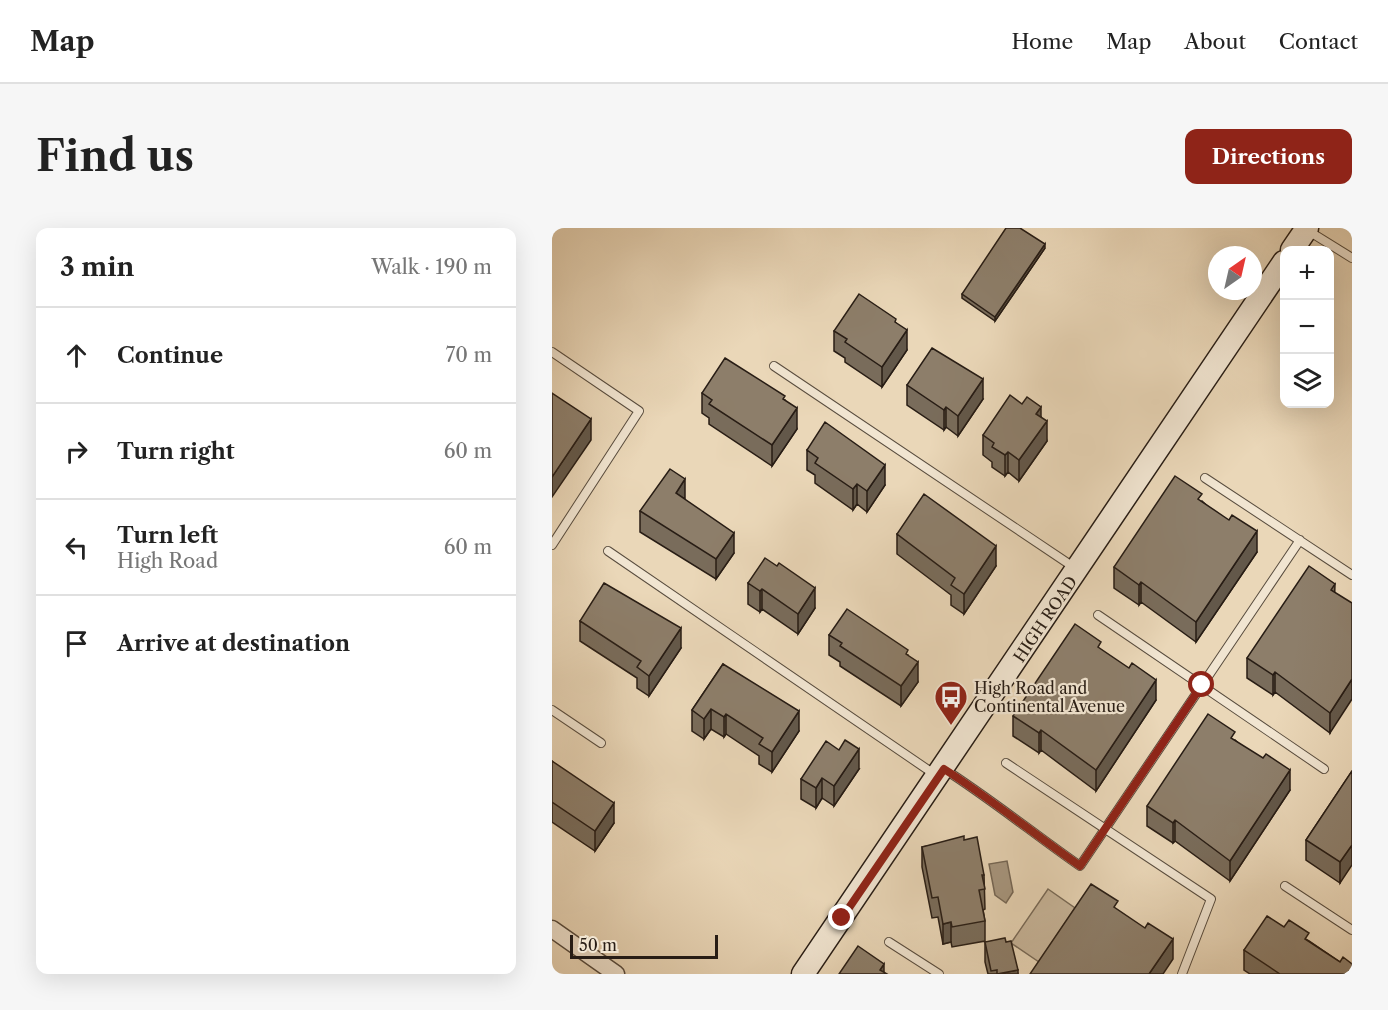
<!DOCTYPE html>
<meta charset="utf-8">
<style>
:root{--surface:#fff;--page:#f6f6f6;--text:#222;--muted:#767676;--line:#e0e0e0;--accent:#8f2418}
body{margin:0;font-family:"Libre Caslon Text",serif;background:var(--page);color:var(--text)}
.controls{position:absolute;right:18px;top:18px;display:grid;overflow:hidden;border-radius:12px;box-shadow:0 6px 24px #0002}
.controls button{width:54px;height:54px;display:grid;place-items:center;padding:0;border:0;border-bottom:2px solid var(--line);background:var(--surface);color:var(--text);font:30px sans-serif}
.compass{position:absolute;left:656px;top:18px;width:54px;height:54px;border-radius:50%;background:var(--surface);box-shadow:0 6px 24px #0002;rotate:34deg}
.scale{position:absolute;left:18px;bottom:15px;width:148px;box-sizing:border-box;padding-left:6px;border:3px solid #281d15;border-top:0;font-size:16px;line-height:21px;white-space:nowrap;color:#281d15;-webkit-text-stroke:4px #f1e5d1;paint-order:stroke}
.stop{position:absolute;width:18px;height:18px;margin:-14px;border:4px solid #8f2418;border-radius:50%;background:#fff}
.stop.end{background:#8f2418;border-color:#fff;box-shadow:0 2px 6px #0008}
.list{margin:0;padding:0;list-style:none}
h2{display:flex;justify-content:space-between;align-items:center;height:78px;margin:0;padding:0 24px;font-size:26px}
h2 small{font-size:20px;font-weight:400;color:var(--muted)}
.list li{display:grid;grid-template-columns:39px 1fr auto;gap:18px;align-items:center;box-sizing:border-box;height:96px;padding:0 24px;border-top:2px solid var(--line)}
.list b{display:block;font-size:22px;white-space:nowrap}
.list p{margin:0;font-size:20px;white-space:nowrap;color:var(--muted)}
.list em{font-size:20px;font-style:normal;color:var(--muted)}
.icon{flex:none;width:33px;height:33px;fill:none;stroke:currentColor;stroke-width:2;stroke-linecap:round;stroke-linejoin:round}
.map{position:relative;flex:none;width:800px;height:746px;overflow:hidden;border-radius:12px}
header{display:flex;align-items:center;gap:36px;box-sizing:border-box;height:84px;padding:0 30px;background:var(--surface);border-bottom:2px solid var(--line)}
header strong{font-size:28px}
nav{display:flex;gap:33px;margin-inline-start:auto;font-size:21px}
.intro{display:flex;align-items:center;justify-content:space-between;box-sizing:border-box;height:144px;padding:0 36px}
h1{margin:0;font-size:42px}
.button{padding:15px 27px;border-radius:12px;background:var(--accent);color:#fff;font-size:21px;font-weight:700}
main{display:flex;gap:36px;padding:0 36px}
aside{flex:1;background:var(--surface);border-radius:12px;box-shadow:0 6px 24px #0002}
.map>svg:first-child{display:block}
</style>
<header>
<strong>Map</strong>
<nav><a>Home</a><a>Map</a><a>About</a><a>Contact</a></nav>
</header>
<div class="intro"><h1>Find us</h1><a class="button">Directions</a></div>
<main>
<aside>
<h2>3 min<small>Walk · 190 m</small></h2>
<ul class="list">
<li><svg class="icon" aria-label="ahead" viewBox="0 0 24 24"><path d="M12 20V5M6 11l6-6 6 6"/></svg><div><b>Continue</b></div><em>70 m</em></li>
<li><svg class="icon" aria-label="right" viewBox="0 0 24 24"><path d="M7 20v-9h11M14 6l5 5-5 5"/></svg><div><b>Turn right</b></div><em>60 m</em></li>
<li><svg class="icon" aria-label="left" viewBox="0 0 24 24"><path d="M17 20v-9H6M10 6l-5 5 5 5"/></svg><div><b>Turn left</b><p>High Road</p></div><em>60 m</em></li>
<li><svg class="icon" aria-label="arrive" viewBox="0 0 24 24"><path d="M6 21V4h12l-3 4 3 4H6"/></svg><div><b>Arrive at destination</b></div></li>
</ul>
</aside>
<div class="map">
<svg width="800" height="746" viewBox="0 0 800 746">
<rect width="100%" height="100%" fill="#ead7b8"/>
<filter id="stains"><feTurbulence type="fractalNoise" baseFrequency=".00333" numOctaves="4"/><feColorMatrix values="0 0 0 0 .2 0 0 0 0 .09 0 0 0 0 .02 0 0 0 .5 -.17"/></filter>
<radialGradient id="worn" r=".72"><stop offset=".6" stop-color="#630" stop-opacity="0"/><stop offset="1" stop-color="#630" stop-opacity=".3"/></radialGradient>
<path fill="#c9b79c" stroke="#786a58" stroke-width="1.5" d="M496,661l27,19 -36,54 -28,-19z"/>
<path fill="#a89881" stroke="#756756" stroke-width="1.5" d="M455,633l6,31 -7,11 -11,-8 -6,-31z"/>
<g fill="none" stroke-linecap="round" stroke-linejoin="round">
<defs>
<path id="lane" d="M755,2l45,28
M0,124l87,59 -87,134
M222,138l301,202
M653,250l147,97
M56,323l329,225
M546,387l226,154
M0,482l49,33
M454,535l205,136 -29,75
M392,541c47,30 90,65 136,97l220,-326
M733,658l67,44
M337,714l50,32"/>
<path id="street" d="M0,701l64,45"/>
<path id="secondary" d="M740,22l15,-22
M251,746l481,-712"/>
</defs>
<use href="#lane" stroke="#584c3e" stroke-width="10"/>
<use href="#street" stroke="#584c3e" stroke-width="19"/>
<use href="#secondary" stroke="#281d15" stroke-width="25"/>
<use href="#lane" stroke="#f1e5d1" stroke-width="8"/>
<use href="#street" stroke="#f1e5d1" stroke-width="16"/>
<use href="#secondary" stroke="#f1e5d1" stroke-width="22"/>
</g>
<path fill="#796c5b" stroke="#281d15" stroke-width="1.5" d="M493,20l-50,73 -33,-23v-4z
M344,95l11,27 -25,37 -37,-25v-4l-11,-7v-20z
M355,157l76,14 -25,37 -12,-9 -2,3 -37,-25z
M150,165l83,7 12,29 -25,37 -63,-42v-6l-7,-5z
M489,189l6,24 -28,40 -11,-9 -3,4 -13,-9v-5l-9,-7v-20z
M255,222l78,35 -18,27 -10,-8 -4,6 -38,-27v-8l-8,-5z
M133,272l49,53 -18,26 -76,-47v-21z
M650,273l55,51 -61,90 -55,-40 -2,3 -25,-17v-21z
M345,306l99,32 -32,48 -13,-9v-10l-54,-41z
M196,355l67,25 -17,26 -36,-25 -2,3 -12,-8z
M783,356l-5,149 -55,-41 -2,3 -26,-17v-20z
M28,393l101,27 -32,48 -12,-8v-10l-57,-37z
M277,407l79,20 10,27 -17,24 -61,-40v-4l-11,-7z
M549,422l55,50 -60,91 -55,-41 -2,3 -26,-17v-20z
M171,436l76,67 -27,41 -13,-8v-8l-33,-22 -2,3 -13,-8 -7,10 -12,-8v-21z
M683,512l55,50 -60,91 -55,-40 -2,2 -26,-17v-20z
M0,533l62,62 -19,28 -43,-29z
M307,541l-25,37 -12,-8 -6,10 -15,-9v-20z
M800,543l-12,112 -34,-23v-20z
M412,612l20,35 1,34 -2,1 2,11v20l-33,6 -1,-5 -8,2 -5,-27 -6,1 -10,-51v-20z
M732,699l25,14 31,21 12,12h-102l-6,-4v-20z
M433,714h21l12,32h-30l-3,-12z"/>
<path fill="#63584a" stroke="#281d15" stroke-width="1.5" d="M493,16v4l-50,73v-4z
M355,102v20l-25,37v-20z
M431,151v20l-25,37v-20z
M394,179v20l-2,3v-20z
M489,179v20l-5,-13z
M245,180v21l-25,37v-21z
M39,191v21l-39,57v-20z
M495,193v20l-28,40v-21z
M456,224v20l-3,4v-21z
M333,237v20l-18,27v-21z
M133,251v20l-9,-6z
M305,256v20l-4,6v-21z
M705,303v21l-61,90v-20z
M182,305v20l-18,26v-20z
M444,318v20l-32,48v-20z
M589,354v20l-2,3v-20z
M263,360v20l-17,26v-20z
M210,361v20l-2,3v-21z
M129,400v20l-32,48v-20z
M366,434v20l-17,24v-20z
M723,444v20l-2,3v-20z
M800,451v20l-22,34v-20z
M604,452v20l-60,91v-21z
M159,481v20l-7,10v-20z
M247,483v20l-27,41v-20z
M174,486v20l-2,3v-20z
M489,502v20l-2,3v-20z
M307,521v20l-25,37v-20z
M738,542v20l-60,91v-20z
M270,550v20l-6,10v-20z
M62,575v20l-19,28v-20z
M623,592v21l-2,2v-20z
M800,617v20l-12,18v-21z
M399,694v20l-8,2v-20z
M621,711v20l-10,15h-14z
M332,736v10l-4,-4z
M466,742v4h-21z"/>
<path fill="#8d7e6a" stroke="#281d15" stroke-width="1.5" d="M454,0h14l25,16 -50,73 -33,-23z
M307,66l37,25 -1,3 12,8 -25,37 -37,-25 2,-3 -13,-8z
M380,120l51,31 -25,37 -12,-9 -2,3 -37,-25z
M173,130l60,38 -2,3 14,9 -25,37 -63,-41 3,-4 -10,-7z
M0,165l39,26 -39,58z
M458,167l12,9 5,-7 14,10 -5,7 11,7 -28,39 -11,-8 -3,3 -13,-8 2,-4 -11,-8z
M273,194l60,43 -18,26 -10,-7 -4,5 -38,-26 3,-5 -11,-8z
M118,241l15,10 -9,14 58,40 -18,26 -76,-48z
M623,248l27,18 -4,5 31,21 3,-5 25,16 -61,91 -55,-40 -2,3 -25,-18z
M372,266l72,52 -32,48 -13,-9 4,-7 -58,-44z
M213,330l12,8 2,-3 36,25 -17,26 -36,-25 -2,2 -12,-8z
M757,338l26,18 -4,6 21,13v76l-22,34 -55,-41 -2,3 -26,-17z
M52,355l77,45 -32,48 -12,-9 4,-6 -61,-40z
M295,381l61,41 -2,4 12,8 -17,24 -61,-40 2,-3 -13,-8z
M523,396l26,18 -3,5 31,21 3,-5 24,17 -60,90 -55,-40 -2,3 -26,-17z
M171,436l76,47 -27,41 -13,-8 4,-6 -37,-24 -2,3 -13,-8 -7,10 -12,-9z
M656,486l27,18 -4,6 32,20 3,-4 24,16 -60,91 -55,-41 -2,3 -26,-17z
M293,512l14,9 -25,37 -12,-8 -6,10 -15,-9 25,-38 13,9z
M0,533l62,42 -19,28 -43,-29z
M800,543v74l-12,17 -34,-22z
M412,608v4l13,-3 7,38h-2l3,14 -6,1 6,31 -33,6 -1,-5 -8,2 -5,-27 -6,1 -10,-51z
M539,656l27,17 -4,6 31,21 3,-5 25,16 -24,35h-119z
M715,688l17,11 5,-7 20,13 -4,6 35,23 3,-5 9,7v10h-72l-36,-24z
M453,710l1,4 5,-1 7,29 -21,4v-4l-6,1 -6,-29z
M306,718l26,18 -4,6 7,4h-48z"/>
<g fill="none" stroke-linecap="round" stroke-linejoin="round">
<path stroke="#8f2418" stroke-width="8" d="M290,690l102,-149c47,30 90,65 136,97l122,-181"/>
</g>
<defs>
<symbol id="bus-pin" viewBox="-11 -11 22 30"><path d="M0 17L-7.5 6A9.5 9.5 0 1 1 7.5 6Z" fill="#8f2418" stroke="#f1e5d1"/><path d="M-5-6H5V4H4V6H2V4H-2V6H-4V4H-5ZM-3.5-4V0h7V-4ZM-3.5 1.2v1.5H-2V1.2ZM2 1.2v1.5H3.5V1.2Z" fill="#fff"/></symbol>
</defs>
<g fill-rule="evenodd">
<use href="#bus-pin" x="380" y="450" width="38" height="52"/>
</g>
<g text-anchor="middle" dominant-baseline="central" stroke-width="4.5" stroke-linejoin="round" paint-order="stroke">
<g font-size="16" fill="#281d15" stroke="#f1e5d1">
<text transform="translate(493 391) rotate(-56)">HIGH ROAD</text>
</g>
<g font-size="16" fill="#281d15" stroke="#f1e5d1" text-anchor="start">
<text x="422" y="460">High Road and<tspan x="422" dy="18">Continental Avenue</tspan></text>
</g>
</g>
<rect width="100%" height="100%" filter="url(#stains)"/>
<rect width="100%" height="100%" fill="url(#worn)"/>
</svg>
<div class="controls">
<button>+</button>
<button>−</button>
<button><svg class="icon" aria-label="layers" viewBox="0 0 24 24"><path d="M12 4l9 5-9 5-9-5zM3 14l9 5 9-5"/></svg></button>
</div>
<svg class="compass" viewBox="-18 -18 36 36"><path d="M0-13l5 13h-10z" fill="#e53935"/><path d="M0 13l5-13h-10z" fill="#767676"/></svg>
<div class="scale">50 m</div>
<div class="stop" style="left:650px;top:457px"></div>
<div class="stop end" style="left:290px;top:690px"></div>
</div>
</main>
